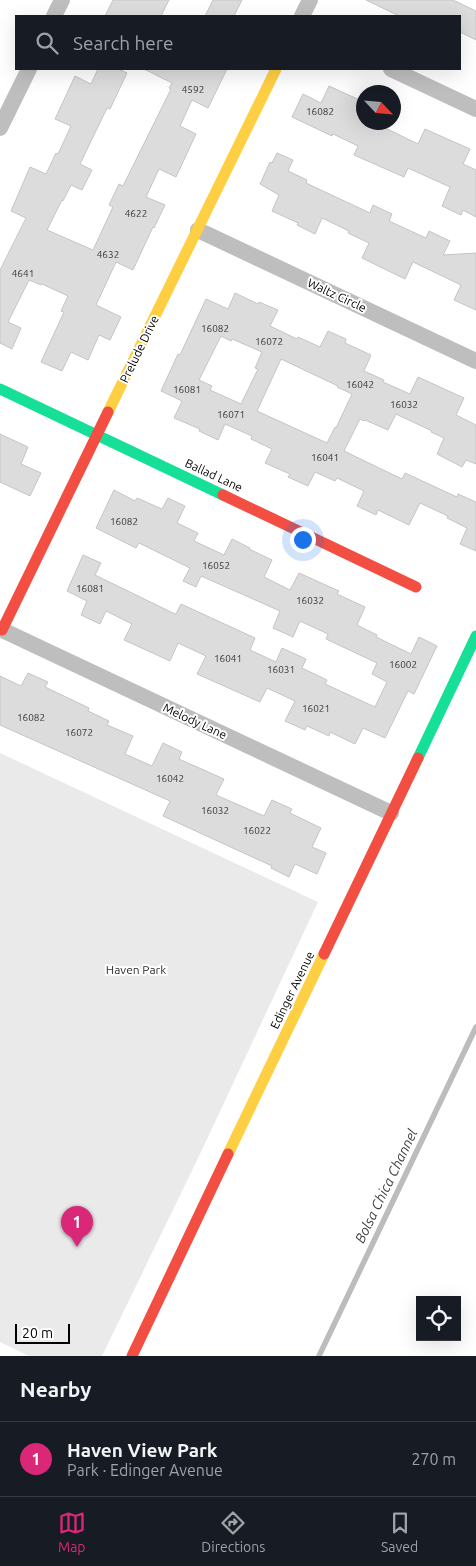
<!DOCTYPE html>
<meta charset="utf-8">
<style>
:root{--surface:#171b24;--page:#242831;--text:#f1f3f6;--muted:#9ea1a6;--line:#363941;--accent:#db2777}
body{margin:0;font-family:Ubuntu,sans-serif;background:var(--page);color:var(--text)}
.controls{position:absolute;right:15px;bottom:15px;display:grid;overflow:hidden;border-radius:0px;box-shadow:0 5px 20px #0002}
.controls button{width:45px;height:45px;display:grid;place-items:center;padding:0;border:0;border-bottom:1px solid var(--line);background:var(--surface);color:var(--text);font:25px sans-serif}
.compass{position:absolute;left:356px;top:85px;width:45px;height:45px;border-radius:50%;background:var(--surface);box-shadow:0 5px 20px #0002;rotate:116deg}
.scale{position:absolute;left:15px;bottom:12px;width:55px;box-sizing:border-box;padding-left:5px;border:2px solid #000;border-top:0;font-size:14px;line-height:18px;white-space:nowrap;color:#000;-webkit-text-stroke:4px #fff;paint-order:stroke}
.you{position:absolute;left:302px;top:539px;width:18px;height:18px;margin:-12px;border:4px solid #fff;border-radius:50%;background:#1a73e8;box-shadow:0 0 0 8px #1a73e833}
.badge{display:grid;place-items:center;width:32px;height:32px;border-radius:50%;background:var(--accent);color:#fff;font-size:16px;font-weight:700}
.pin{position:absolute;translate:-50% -41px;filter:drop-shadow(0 1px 2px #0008)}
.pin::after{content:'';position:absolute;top:26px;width:18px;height:15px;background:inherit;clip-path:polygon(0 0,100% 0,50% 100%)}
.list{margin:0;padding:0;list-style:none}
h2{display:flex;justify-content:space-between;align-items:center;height:65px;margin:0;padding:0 20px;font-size:21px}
h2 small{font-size:16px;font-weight:400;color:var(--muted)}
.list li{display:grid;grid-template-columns:32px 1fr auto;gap:15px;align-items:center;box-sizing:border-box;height:75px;padding:0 20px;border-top:1px solid var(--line)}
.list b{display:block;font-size:19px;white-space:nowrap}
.list p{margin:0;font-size:16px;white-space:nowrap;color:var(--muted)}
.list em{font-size:16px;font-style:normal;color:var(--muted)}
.icon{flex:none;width:28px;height:28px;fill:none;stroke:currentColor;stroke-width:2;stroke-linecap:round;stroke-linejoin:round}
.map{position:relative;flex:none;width:476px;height:1356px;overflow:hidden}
.search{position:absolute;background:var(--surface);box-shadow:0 5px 20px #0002;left:15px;right:15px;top:15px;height:55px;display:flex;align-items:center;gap:12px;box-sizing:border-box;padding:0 18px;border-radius:0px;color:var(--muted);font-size:19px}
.sheet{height:140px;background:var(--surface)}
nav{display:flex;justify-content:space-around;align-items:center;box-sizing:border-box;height:70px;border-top:1px solid var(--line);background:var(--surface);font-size:14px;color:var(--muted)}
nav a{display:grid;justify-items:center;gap:2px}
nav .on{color:var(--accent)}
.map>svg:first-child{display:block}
</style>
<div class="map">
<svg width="476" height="1356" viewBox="0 0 476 1356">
<rect width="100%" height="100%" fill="#fff"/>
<path fill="#eaeaea" d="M0,753l318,149 -117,250 -99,204h-73l-29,-14z"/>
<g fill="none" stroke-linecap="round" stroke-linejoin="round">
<path stroke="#bcbcbc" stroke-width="5.5" d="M319,1356l157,-329"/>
</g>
<path fill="#dcdcdc" stroke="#c5c5c5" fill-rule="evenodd" d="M113,0h56l-8,16h-56z
M213,0h29l-8,16h-29z
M366,0h87l23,11v29l-16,-8v-16h-61z
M98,69h20l9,4 -17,36 -3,-1 -27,56 12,6 -10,20 -11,-5 -8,16 -1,-1 -15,30 46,20 20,-43 -4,-2 10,-21 4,2 48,-97 -2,-1 3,-5 -28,-14h83l-19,39 -16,-8 -12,26 16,8 -20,43 -17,-8 -13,28 19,8 -11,23 -1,-1 -20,43 -17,-8 -20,43 25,12 -11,23 -11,-5 -11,25 -17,-8 -9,19 -21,-9 23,-50 -3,-1 7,-15 -26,-12 -1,1 -12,-5 -21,42 13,6 -9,21 -12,-6v-73l26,-52 -15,-7 19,-44 16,7 10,-21 2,1 13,-28 -16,-7 20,-43 16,8z
M329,86l35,16v20h9l45,22 7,-15 45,20 -7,15 13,6v47l-13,-7 -2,5 -19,-9 8,-19 -42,-19 -4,9 -50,-22 4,-9 -25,-12 -1,2 -40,-19 11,-23 18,9z
M277,153l16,7 -5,11 19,9 -1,3 64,30 3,-8 19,9 -3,7 37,17 3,-7 21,10 -7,14 33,-2v57l-22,-10 7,-15 -48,-23 -8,17 -43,-21 7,-15 -21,-10 1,-2 -27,-13 -7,16 -18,-9 1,-2 -26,-12 7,-16 -19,-11 10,-22 2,1z
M235,293l23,11 1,-2 19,8 -8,16 27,13 1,-2 22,10 8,-16 18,8 -1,4 26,12 -7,16 20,9 -1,2 27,12 8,-17 46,21 -8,17 20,10v39l-10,-4 -4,7 -25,-13 7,-16 -13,-6 1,-1 -36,-17 -8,16 -23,-10 -1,1 -4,-2 -16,32 58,28 3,-6 52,24 1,-3 18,8v49l-16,-7 7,-16 -20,-10 1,-2 -28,-13 -11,22 -31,-15 -2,5 -19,-9 7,-15 -27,-13 -2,3 -20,-9 -7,14 -20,-9 2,-3 -25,-11 7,-14 -21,-10 1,-3 -27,-12 -7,16 -19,-9 1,-2 -26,-11 8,-17 -21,-10 17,-37 2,1 26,-56 22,10zM221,336l10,5 1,-2 30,13 -7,16 3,1 -17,35 -31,-14 2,-4 -13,-6zM281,359l57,27 -1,1 15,7 -16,34 -1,-1 -8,16 -70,-32z
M0,434l28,13 -7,17 20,9 -11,23 -30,-14z
M114,490l21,11 2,-3 25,11 6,-11 17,8 -8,17 21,10 -4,8 30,14 8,-16 18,9 -1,1 23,11 -8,17 26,13 9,-17 40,18 -2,3 28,13 -8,18 20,10 -1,2 35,17 8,-17 18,9 -23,48 -6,-3 -23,47 -22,-10 -8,16 -25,-12 -1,4 -22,-10 -2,4 -20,-9 10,-20 -28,-13 -7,14 -63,-28 9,-18 -28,-13 -8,18 -46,-21 8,-16 -26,-13 -6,13 -19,-9 6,-14 -20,-10 16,-36 18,8 -6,12 78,38 3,1 5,-10 74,34 -5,12 26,12 6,-14 24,11 -4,9 25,12 -2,4 50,23 12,-25 -15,-8 5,-11 -51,-24 2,-5 -28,-13 -7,16 -20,-9 7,-17 -79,-35 -5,11 -13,-6 7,-13 -51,-25 -3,5 -40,-20z
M28,673l20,9 -3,5 44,21 -1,3 21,10 -2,4 26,11 -8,18 27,12 11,-23 19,9 -3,7 45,20 -8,16 48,21 8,-16 20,9 -2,4 31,15 -9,19 14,6 -9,21 -22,-10 -6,13 -18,-9 1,-2 -109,-50 7,-15 -170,-76v-49l21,10z"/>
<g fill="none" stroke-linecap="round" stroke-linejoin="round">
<path stroke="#bebebe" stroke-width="16" d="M54,16l8,-16
M302,16l8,-16
M391,69l85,40
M0,128l29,-59
M198,230l278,131
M0,629l391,184"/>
<path stroke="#16e098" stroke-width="11" d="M0,389l223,106
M418,758l58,-122"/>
<path stroke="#ffcf43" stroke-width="11" d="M108,412l168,-343
M228,1154l96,-200"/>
<path stroke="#f24e42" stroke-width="11" d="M223,495l193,92
M2,630l106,-218
M324,954l94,-196
M132,1356l96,-202"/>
</g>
<g text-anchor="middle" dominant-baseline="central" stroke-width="4" stroke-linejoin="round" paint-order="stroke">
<g font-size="10" fill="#373737">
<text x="193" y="89">4592</text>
<text x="320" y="111">16082</text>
<text x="136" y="213">4622</text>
<text x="108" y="254">4632</text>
<text x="23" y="273">4641</text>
<text x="215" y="328">16082</text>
<text x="269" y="341">16072</text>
<text x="360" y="384">16042</text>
<text x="187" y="389">16081</text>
<text x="404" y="404">16032</text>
<text x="231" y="414">16071</text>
<text x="325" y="457">16041</text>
<text x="124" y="521">16082</text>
<text x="216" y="565">16052</text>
<text x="90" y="588">16081</text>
<text x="310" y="600">16032</text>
<text x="228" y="658">16041</text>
<text x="403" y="664">16002</text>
<text x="281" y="669">16031</text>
<text x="316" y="708">16021</text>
<text x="31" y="717">16082</text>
<text x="79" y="732">16072</text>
<text x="170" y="778">16042</text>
<text x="215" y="810">16032</text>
<text x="257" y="830">16022</text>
</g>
<g font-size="12" fill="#000" stroke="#fff">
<text transform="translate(337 295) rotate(25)">Waltz Circle</text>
<text transform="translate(139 349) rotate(-64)">Prelude Drive</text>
<text transform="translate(214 475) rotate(25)">Ballad Lane</text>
<text transform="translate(195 721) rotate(25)">Melody Lane</text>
<text transform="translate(292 990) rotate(-64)">Edinger Avenue</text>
</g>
<g font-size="12" fill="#2f2f2f" stroke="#fff">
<text x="136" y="969">Haven Park</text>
</g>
<g font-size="14" font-style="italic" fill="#404040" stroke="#fff">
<text transform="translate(386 1186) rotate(-64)">Bolsa Chica Channel</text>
</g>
</g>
</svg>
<div class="controls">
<button><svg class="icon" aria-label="locate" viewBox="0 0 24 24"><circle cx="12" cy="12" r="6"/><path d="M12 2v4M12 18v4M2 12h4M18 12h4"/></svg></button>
</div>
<svg class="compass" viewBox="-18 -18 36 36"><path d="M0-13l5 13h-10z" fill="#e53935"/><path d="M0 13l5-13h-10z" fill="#9ea1a6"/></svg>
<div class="scale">20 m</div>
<div class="you"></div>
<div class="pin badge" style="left:77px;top:1247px">1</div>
<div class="search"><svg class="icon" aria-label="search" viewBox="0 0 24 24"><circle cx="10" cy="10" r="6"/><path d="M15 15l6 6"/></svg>Search here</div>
</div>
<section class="sheet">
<h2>Nearby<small></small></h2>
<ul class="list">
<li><span class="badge">1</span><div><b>Haven View Park</b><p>Park · Edinger Avenue</p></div><em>270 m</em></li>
</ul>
</section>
<nav>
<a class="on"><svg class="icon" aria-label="map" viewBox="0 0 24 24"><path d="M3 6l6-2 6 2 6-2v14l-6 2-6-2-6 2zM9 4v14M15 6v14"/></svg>Map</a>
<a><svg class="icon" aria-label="directions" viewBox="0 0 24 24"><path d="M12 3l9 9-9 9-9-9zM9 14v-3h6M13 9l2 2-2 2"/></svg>Directions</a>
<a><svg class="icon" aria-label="saved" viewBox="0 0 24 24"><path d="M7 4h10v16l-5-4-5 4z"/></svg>Saved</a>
</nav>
